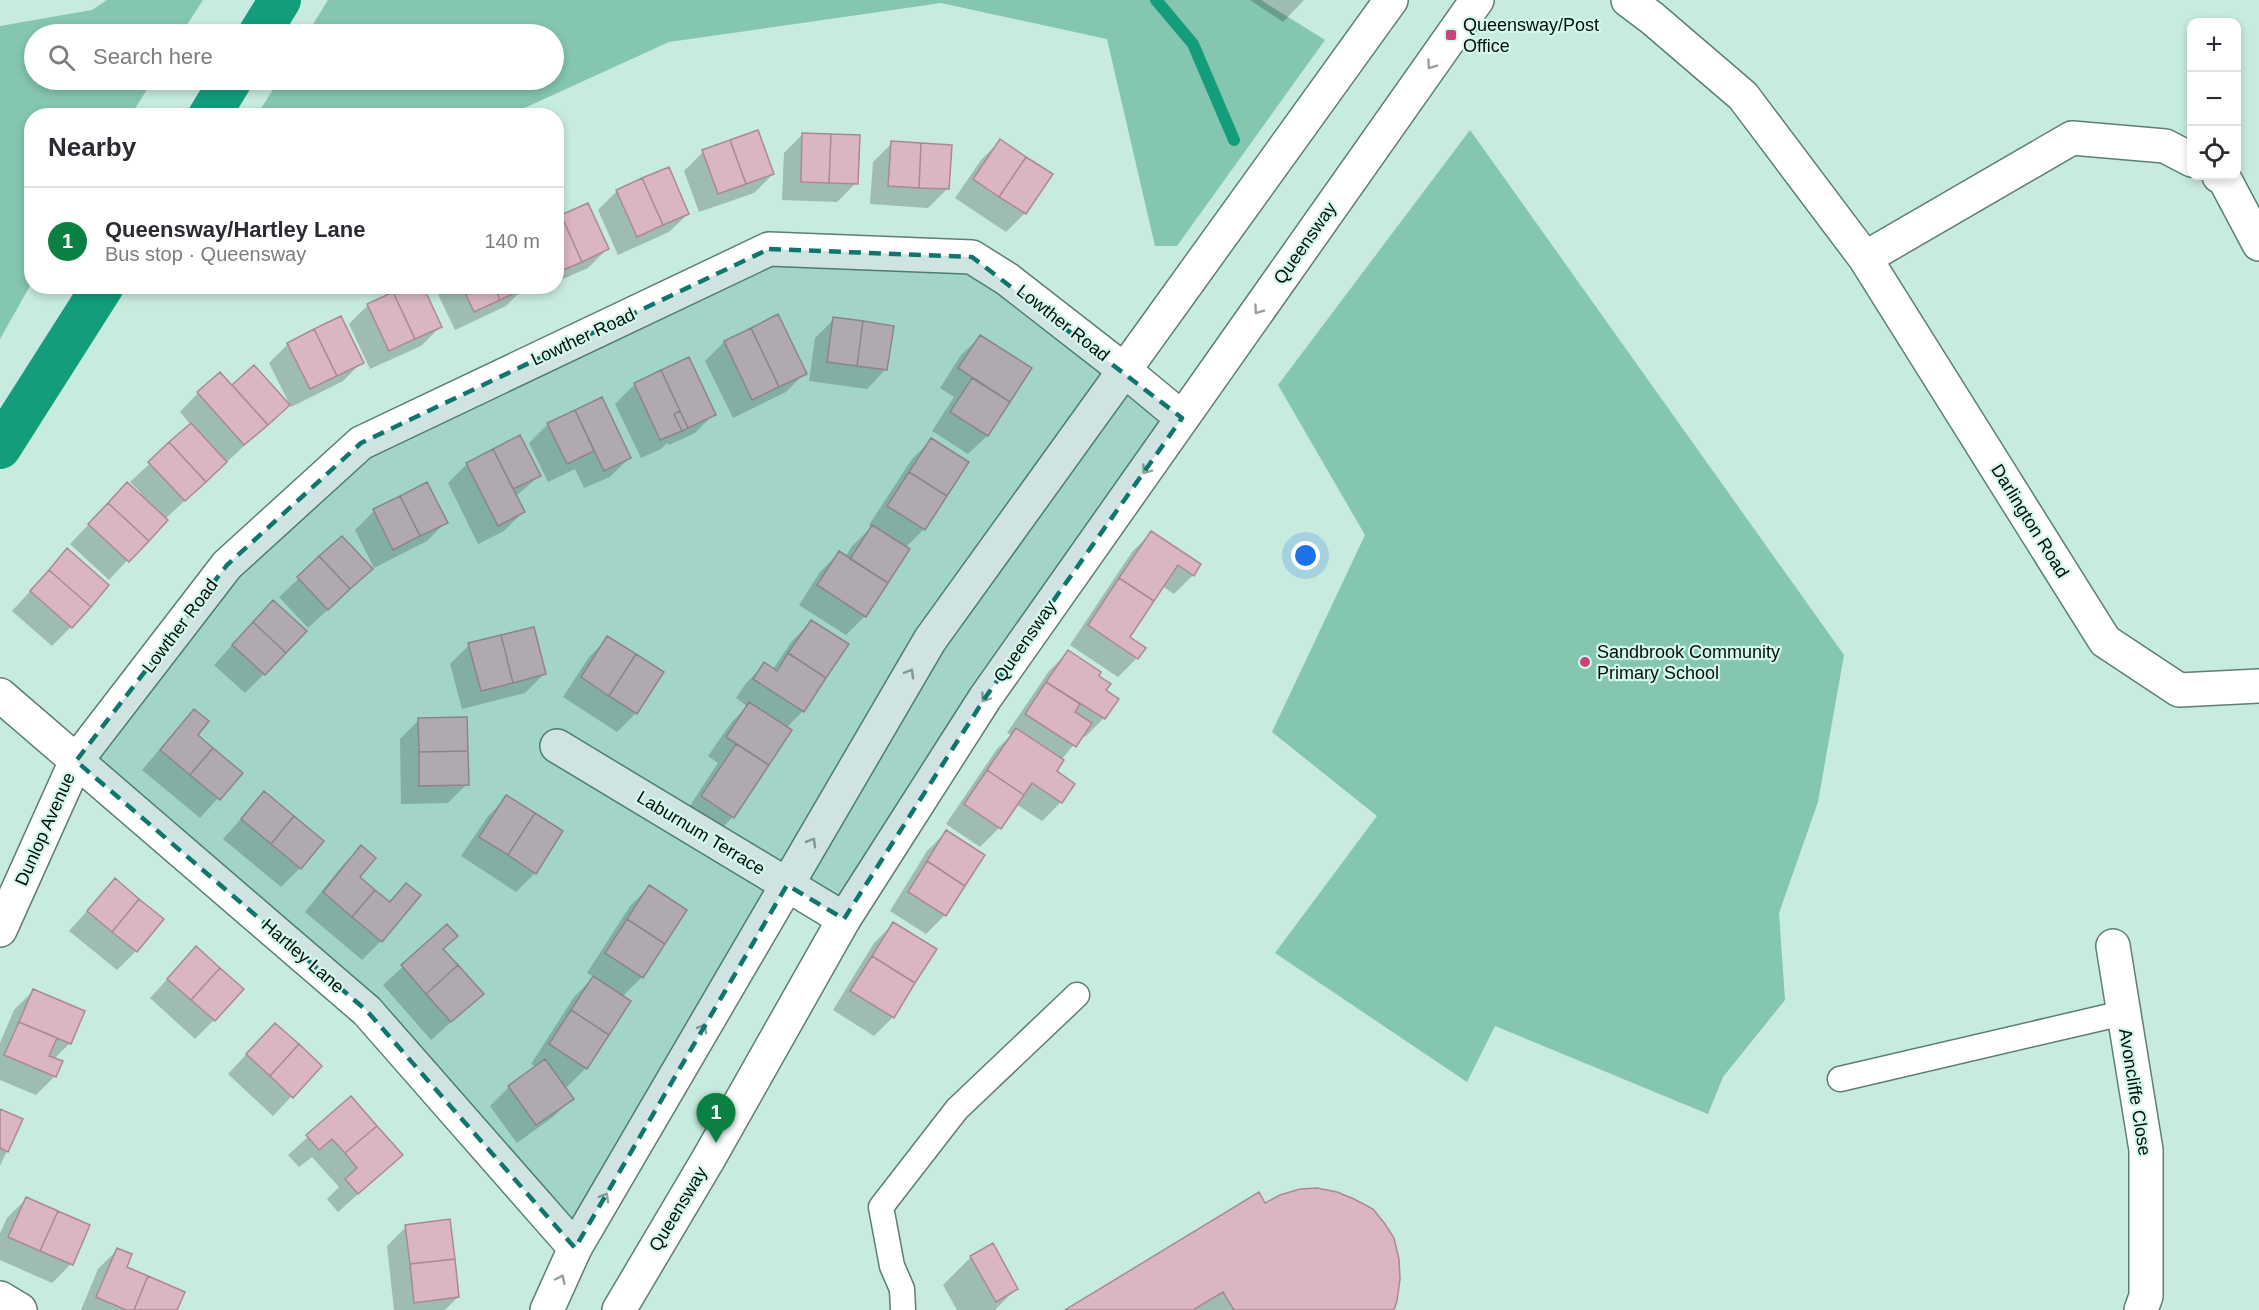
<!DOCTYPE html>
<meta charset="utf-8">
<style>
:root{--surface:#fff;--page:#f2f2f3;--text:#2b2b33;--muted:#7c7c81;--line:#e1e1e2;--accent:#0b8043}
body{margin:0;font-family:Arial,sans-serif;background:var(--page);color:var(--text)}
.controls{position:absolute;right:18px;top:18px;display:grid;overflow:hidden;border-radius:12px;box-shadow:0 3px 9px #0003}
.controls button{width:54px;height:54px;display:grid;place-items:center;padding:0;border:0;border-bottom:2px solid var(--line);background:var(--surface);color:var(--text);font:30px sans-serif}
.you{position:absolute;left:1306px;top:556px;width:21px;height:21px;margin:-15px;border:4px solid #fff;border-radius:50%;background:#1a73e8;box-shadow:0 0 0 9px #1a73e833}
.badge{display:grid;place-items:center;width:39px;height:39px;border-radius:50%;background:var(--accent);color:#fff;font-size:20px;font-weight:700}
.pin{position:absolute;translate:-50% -50px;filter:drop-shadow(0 2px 3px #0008)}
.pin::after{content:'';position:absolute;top:32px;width:21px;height:18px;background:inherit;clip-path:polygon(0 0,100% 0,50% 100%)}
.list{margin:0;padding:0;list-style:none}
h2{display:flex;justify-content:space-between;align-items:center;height:78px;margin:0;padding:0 24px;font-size:26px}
h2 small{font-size:20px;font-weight:400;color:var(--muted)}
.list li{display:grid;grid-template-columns:39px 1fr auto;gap:18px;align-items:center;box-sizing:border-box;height:108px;padding:0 24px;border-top:2px solid var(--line)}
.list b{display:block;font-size:22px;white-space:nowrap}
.list p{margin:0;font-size:20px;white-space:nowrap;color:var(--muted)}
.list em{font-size:20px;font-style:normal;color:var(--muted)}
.icon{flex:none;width:33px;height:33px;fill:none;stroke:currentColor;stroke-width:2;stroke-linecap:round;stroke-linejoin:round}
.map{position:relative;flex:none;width:2259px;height:1310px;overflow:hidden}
.search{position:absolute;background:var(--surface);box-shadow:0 3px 9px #0003;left:24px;top:24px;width:540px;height:66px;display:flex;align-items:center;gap:15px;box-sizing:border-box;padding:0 21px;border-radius:33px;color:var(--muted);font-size:22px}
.panel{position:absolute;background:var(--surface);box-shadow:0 3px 9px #0003;left:24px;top:108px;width:540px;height:186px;border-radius:24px}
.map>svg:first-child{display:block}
</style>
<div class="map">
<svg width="2259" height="1310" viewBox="0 0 2259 1310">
<rect width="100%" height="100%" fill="#c7ebde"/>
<path fill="#85c6b0" d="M107,0h96l-22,34h-147v46h119l-22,35 -99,1 -1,168 -31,55v-313l92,-16z
M328,0h933l64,40 -148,206h-22l-48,-207 -166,-36 -272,39 -160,73h-252l22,-35h275v-46h-247z
M1470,130l374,525 -26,147 -39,111 6,87 -62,77 -15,37 -213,-88 -28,56 -192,-129 102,-137 -105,-84 93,-197 -87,-150z"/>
<path fill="#0003" d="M1250,0h54l-21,22z
M803,134l53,49 -19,19 -55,-2 2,-47z
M1000,141l25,72 -19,19 -51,-34 26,-38z
M892,143l55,46 -19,19 -58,-4 3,-42z
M703,152l70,22 -19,19 -55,19 -15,-41z
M617,191l71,23 -19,18 -51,23 -20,-45z
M556,219l51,30 -19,19 -32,14z
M434,286h90l1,1 -19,19 -51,24z
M533,286h14l-11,6z
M368,305l72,22 -19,19 -51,23 -21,-45z
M777,316l28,57 -19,19 -53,26 -28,-57 19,-19z
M834,319l52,50 -19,20 -58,-8 6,-43z
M980,337l50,32 -43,67 -19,18 -36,-23 22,-34 -14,-9 21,-33z
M288,344l74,18 -19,19 -52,26 -22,-44z
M688,359l26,55 -19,19 -26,12 -2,-2 -6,6 -20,9 -26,-54 19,-19z
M254,367l15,56 -104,96 -56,61 -39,-36 57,-60 12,11 2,-2 -11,-11 61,-57 -11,-13 18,-19 34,-6z
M602,399l27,59 -19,19 -26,11 -9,-19 -27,13 -19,-39 19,-19z
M931,440l36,23 -43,66 -19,19 3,2 -43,66 -19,19 -47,-30 21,-33 19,-19 6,4 8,-12 19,-18 -3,-2 43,-66z
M467,464l72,12 -24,21 8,15 -19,19 -26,13 -30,-61z
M427,484l19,38 -19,19 -53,27 -19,-38 19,-19z
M1151,533l42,42 -19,19 -12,-8 -34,51 9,21 -19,19 -48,-32 62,-93z
M342,538l10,49 -44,41 -29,-31z
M67,551l4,76 -19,19 -40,-35z
M254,621l10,53 -19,19 -31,-28z
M811,622l-8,89 -17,17 4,2 -57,87 -19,19 -31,-20 35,-53 -10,-7 23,-33 16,-17 -11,-8 10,-15 19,-19 8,5 19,-28z
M608,638l28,75 -19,19 -54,-35 26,-40z
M469,645l75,29 -19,19 -63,16 -12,-45z
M1068,652l28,24 8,15v27l-19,19 -3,-2 -21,25 -7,11 7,31 -19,19 -26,-17 -17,24 -19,19 -34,-23 51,-75 14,-14 -4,-2 42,-62z
M195,711l1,24 45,38 -41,45 -58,-48 34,-40z
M419,720l48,64 -19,19 -47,1 -1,-65z
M264,793l36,75 -19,19 -58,-48z
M507,797l28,76 -19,19 -55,-36 27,-40z
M946,832l-1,83 -19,19 -36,-23 37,-60z
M361,847l-3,31 30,24 18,-17 -25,56 -19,19 -57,-48 37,-46z
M115,880l47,39 -26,32 -19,19 -48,-39z
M649,887l-7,90 -20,20 -36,71 -19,19 -6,-3 11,15 -19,18 -36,26 -27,-37 19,-19 27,-20 -5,-3 43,-67 20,-20 -7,-4 43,-67z
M893,924v93l-19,19 -41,-26 41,-67z
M447,926l-5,24 40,44 -51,46 -48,-55z
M196,948l18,72 -19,19 -45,-41z
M33,991l50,21 -14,32 -15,15 1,17 -19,19 -36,-15v-37l14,-33z
M256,1044l64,22 -47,50 -45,-42z
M351,1098l31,75 -44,39 -11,-13 12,-12 -27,-30 -13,10 -11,-12z
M0,1110l21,10 -21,46z
M26,1199l62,27 -17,38 -19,19 -52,-23v-27l7,-15z
M1265,1205l127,105h-324z
M406,1227l52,70 -13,13h-51l-7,-64z
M117,1250l8,18 51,42h-95l17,-41z
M971,1257l46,31 -22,22h-38l-14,-25z"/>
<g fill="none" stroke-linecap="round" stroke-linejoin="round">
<path stroke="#139d7d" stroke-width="12" d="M1156,0l37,44 41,96"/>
<path stroke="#139d7d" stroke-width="42" d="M259,34l21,-34
M209,116l22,-36
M0,448l103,-162"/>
</g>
<path fill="#d9b6c0" stroke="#aa8993" stroke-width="1.5" d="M758,130l16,44 -28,10 -16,-44z
M802,133l29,1 -2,49 -28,-1z
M831,134l29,1 -2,49 -29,-1z
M1000,139l26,18 -27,40 -26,-18z
M730,140l16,44 -28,10 -16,-44z
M891,141l30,2 -2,45 -31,-2z
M921,143l31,2 -3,44 -30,-1z
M1026,157l27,17 -27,40 -27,-17z
M669,167l20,47 -26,11 -21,-47z
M642,178l21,47 -26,12 -21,-47z
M588,203l21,46 -27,13 -21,-47z
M561,215l21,47 -26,11v-56z
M405,286h18l19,41 -27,12 -22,-47z
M462,286h32l6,14 -26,12z
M494,286h32v1l-26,13z
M393,292l22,47 -26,12 -22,-47z
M778,314l29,60 -28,13 -28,-59z
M341,316l23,47 -27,13 -23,-47z
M833,317l30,4 -6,45 -30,-4z
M863,321l31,5 -7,44 -30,-4z
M751,328l28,59 -27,13 -28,-59z
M314,329l23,47 -27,13 -23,-46z
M980,335l52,33 -22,34 -52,-34z
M689,357l27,58 -28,13 -27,-58z
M254,365l36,40 -22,20 -36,-40z
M661,370l19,41 -6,3 8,17 -22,9 -26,-57z
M220,372l48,53 -24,20 -47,-53z
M972,378l38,24 -22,34 -38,-24z
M602,397l29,61 -27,13 -29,-61z
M575,410l19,41 -27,13 -20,-41z
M680,411l8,17 -6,3 -8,-17z
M191,423l36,39 -21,20 -37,-40z
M520,435l21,41 -28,13 -20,-40z
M931,438l38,24 -22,34 -38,-24z
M169,442l37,40 -21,19 -37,-39z
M493,449l32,63 -27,14 -32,-63z
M909,472l38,24 -22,34 -38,-24z
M127,482l41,38 -19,21 -41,-38z
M427,482l21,41 -28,13 -20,-40z
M400,496l20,40 -27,14 -20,-41z
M108,503l41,38 -20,21 -41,-38z
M872,525l38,24 -22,34 -38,-24z
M1151,531l50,33 -7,12 -16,-11 -24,36 -35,-23z
M342,536l31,33 -23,20 -31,-33z
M67,548l42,37 -18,22 -42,-37z
M839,551l49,32 -22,34 -49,-32z
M319,556l31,33 -22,21 -31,-33z
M49,570l42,37 -19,21 -42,-37z
M1119,578l35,23 -24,36 16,11 -8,11 -50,-34z
M273,600l34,31 -21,22 -33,-31z
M811,620l38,24 -23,34 -38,-25z
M253,622l33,31 -21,22 -33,-30z
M534,627l12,47 -33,9 -12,-48z
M501,635l12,48 -32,8 -13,-48z
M607,636l29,18 -27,42 -28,-19z
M1068,650l33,22 -2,4 12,8 -5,6 13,9 -14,20 -59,-37z
M788,653l38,25 -22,34 -51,-33 11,-17 13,9z
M636,654l28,18 -27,42 -28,-18z
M1046,682l34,22 -5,8 17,11 -16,24 -51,-33z
M749,702l43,28 -23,35 -43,-28z
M194,709l15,12 -11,14 15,13 -23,27 -30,-25z
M467,717l1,34 -49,1 -1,-34z
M1016,728l48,32 -7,11 18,13 -13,19 -30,-20 -8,12 -37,-25z
M736,744l33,21 -35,53 -33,-22z
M213,748l30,25 -23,27 -30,-25z
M468,751l1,34 -50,1v-34z
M987,770l37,25 -23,34 -37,-25z
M264,791l30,25 -23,28 -30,-25z
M506,795l29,18 -27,42 -29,-18z
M535,813l28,18 -27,43 -28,-19z
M294,816l30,25 -23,28 -30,-25z
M946,830l39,25 -20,31 -38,-25z
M361,845l15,13 -16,19 15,13 -23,27 -29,-25z
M927,861l38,25 -19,30 -38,-24z
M115,878l24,21 -27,33 -25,-21z
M406,883l15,12 -39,47 -30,-25 23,-27 15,12z
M649,885l38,25 -22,34 -38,-25z
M139,899l25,20 -27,33 -25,-20z
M627,919l38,25 -22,34 -38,-25z
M893,922l44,27 -22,34 -43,-27z
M447,924l11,12 -15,13 15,16 -32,29 -25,-29z
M196,946l24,22 -29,32 -24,-21z
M872,956l43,27 -21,35 -44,-27z
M458,965l26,29 -33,28 -25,-28z
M220,968l24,21 -29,32 -24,-21z
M593,976l38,25 -22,34 -38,-25z
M33,989l52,22 -14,33 -52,-22z
M571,1010l38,25 -22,34 -38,-25z
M19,1022l38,16 -8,18 14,5 -7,16 -52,-22z
M275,1023l24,21 -29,32 -24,-22z
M299,1044l23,22 -29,32 -23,-22z
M545,1059l29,40 -38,26 -28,-39z
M351,1096l26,30 -32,27 -13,-14 -13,11 -13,-15z
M0,1109l23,10 -15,33 -8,-4z
M377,1126l26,29 -45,39 -13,-15 12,-11 -12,-15z
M1317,1188l20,4 17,7 19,10 12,15 9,14 5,21 1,20 -3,22 -3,9h-160l-11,-18 -30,18h-128l194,-118 6,11 15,-8 20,-6z
M26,1197l32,14 -18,40 -32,-14z
M58,1211l32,14 -17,40 -33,-14z
M450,1219l5,40 -45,5 -5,-39z
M993,1243l25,46 -22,13 -26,-46z
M117,1248l15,6 -5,13 21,9 -14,34h-8l-30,-13z
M455,1259l4,38 -45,6 -4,-39z
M148,1276l37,16 -8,18h-43z"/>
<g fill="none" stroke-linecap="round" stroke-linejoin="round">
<defs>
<path id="service" d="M1840,1079l283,-66
M903,1310l-1,-21 -10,-23 -11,-59 76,-98 120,-114"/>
<path id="minor" d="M1628,0l24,18 91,78 122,162 240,383 74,49 80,-4
M2219,176l5,2 35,66
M1865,258l207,-120 93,8 27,14
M0,695l367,316 208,237
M557,746l287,173
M0,930l76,-169 151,-196 134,-122 408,-194 203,8 35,22 117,91 58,48
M2113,946l33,204v146l-5,14
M0,1298l20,12"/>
<path id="trunk" d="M547,1310l28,-62 355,-608 461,-640
M619,1310l90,-152 135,-239 141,-221 492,-698"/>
</defs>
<use href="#service" stroke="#5d7e73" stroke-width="27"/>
<use href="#minor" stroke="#5d7e73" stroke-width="36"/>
<use href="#trunk" stroke="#5d7e73" stroke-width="36"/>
<use href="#service" stroke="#fff" stroke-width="24"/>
<use href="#minor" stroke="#fff" stroke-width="33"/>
<use href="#trunk" stroke="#fff" stroke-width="33"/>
</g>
<defs><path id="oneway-chevron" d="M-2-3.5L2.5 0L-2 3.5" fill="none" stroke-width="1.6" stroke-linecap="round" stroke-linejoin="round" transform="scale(1.5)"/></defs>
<g stroke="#9a9f9d">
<use href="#oneway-chevron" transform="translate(1431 65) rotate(125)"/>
<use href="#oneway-chevron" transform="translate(1258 310) rotate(125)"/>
<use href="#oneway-chevron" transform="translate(1146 470) rotate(125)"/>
<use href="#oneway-chevron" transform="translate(910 673) rotate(-60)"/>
<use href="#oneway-chevron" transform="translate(985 698) rotate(124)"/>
<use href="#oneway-chevron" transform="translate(812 842) rotate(-60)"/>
<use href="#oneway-chevron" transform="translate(703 1028) rotate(-60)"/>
<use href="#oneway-chevron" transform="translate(605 1197) rotate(-60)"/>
<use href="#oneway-chevron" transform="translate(561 1279) rotate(-65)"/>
</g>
<path fill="#0f766e" fill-opacity="0.2" stroke="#0f766e" stroke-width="4.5" stroke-dasharray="12 8" stroke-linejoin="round" d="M769,249l203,8 210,161 -197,280 -141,221 -57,-34 -212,363 -208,-237 -291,-250 151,-196 134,-122z"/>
<g fill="#cb427c" stroke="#d4f8eb" stroke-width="2">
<rect x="1445" y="29" width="12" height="12" rx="3"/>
<circle cx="1585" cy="662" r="6"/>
</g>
<g text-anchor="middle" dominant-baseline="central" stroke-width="4.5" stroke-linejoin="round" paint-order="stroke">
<g font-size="18" fill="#030e0a" stroke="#d4f8eb" text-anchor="start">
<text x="1463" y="25">Queensway/Post<tspan x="1463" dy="21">Office</tspan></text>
<text x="1597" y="652">Sandbrook Community<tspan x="1597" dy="21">Primary School</tspan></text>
</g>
<g font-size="18" fill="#030e0a" stroke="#d4f8eb">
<text transform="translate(1305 243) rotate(-55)">Queensway</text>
<text transform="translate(1063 323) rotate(38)">Lowther Road</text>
<text transform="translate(583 337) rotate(-25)">Lowther Road</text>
<text transform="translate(2030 521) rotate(58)">Darlington Road</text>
<text transform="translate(180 626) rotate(-53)">Lowther Road</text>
<text transform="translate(1025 641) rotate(-55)">Queensway</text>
<text transform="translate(45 829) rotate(-66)">Dunlop Avenue</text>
<text transform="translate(701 833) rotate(31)">Laburnum Terrace</text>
<text transform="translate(303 956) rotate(41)">Hartley Lane</text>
<text transform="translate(2135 1092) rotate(81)">Avoncliffe Close</text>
<text transform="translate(678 1209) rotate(-59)">Queensway</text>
</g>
</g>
</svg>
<div class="controls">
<button>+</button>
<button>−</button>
<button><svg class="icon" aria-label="locate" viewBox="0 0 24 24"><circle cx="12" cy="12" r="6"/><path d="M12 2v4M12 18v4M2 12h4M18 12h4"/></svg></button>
</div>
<div class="you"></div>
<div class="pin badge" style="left:716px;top:1143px">1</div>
<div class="search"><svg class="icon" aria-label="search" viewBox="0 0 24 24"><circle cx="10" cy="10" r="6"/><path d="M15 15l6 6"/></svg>Search here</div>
<section class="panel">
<h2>Nearby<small></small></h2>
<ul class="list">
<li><span class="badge">1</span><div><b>Queensway/Hartley Lane</b><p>Bus stop · Queensway</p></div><em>140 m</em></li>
</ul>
</section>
</div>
